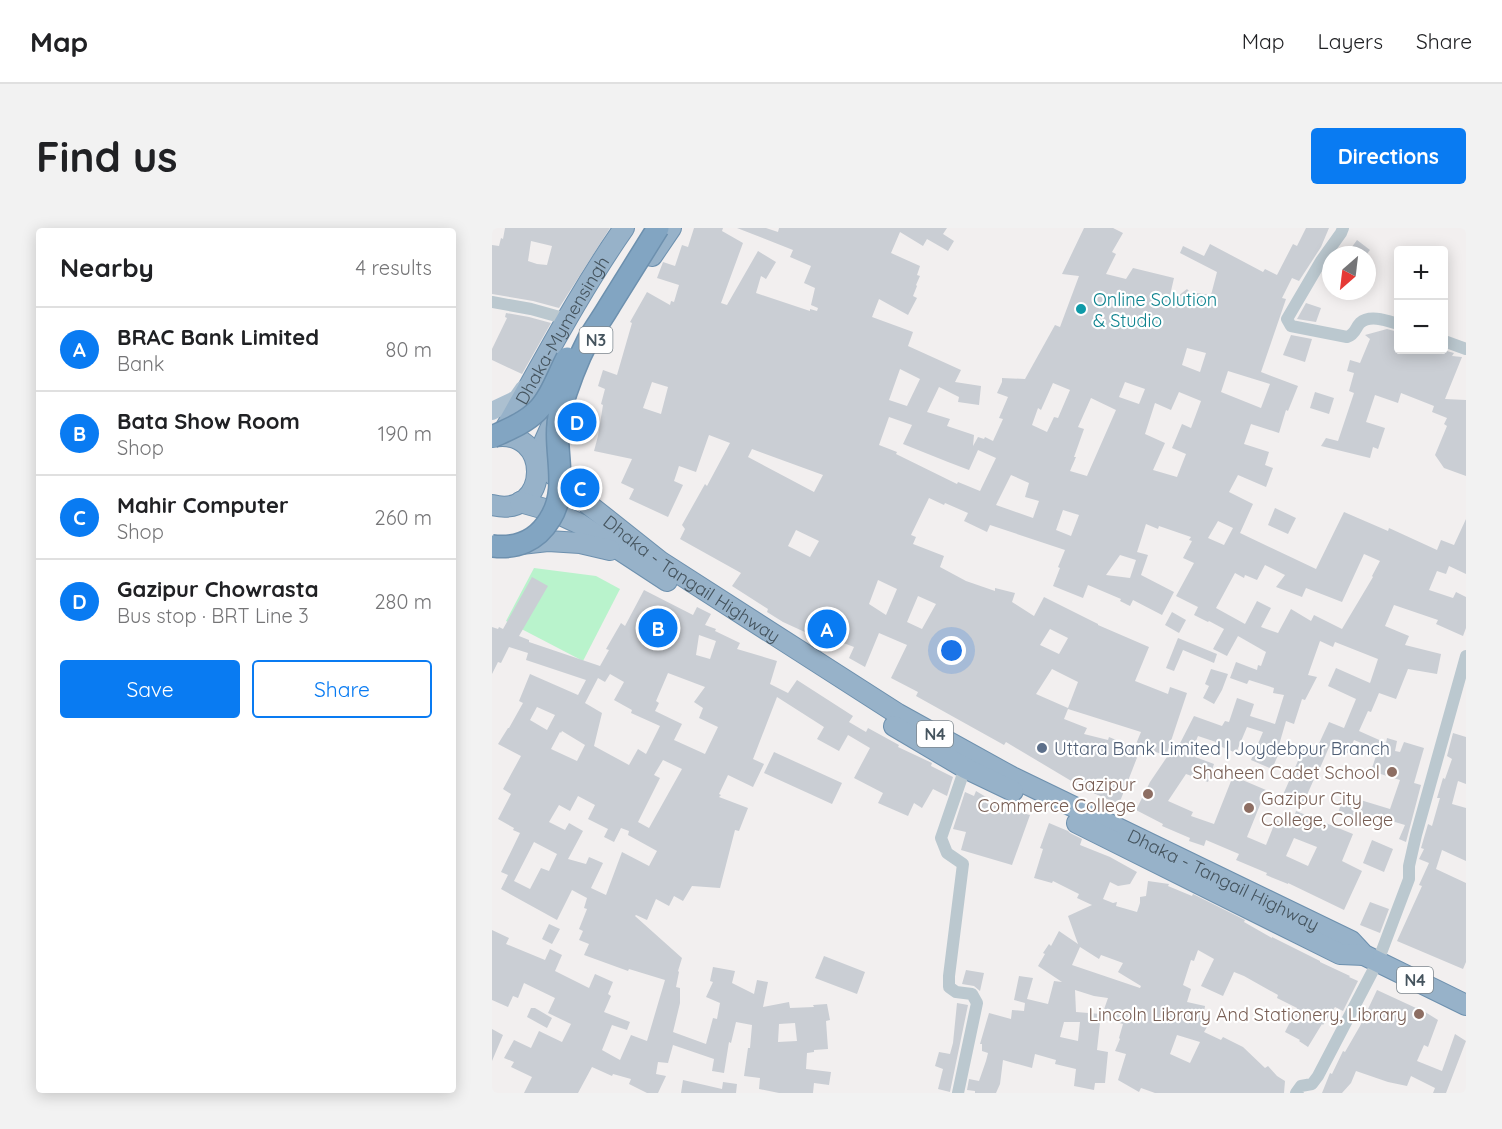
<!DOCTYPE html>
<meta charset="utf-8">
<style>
:root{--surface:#fff;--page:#f2f2f2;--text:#202124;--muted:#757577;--line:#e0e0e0;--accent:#097bf2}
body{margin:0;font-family:Quicksand,sans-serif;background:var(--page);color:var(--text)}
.controls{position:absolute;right:18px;top:18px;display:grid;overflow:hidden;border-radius:6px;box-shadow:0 3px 15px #0003}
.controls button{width:54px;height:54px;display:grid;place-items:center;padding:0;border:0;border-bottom:2px solid var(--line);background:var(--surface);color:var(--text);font:30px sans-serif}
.compass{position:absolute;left:830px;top:18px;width:54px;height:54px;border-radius:50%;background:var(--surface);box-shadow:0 3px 15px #0003;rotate:208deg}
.you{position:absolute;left:460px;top:423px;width:21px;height:21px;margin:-15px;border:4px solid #fff;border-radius:50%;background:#1a73e8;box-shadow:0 0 0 9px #1a73e833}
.badge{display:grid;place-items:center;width:39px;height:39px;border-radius:50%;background:var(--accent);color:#fff;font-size:20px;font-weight:700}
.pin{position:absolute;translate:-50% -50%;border:3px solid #fff;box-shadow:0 2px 6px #0006}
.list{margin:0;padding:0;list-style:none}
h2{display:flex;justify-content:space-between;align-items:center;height:78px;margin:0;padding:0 24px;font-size:26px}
h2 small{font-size:20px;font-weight:400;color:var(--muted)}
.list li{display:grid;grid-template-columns:39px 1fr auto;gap:18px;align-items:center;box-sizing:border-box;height:84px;padding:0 24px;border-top:2px solid var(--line)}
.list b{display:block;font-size:22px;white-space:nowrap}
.list p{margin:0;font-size:20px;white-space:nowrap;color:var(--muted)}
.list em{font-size:20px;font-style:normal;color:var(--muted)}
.actions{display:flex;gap:12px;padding:18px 24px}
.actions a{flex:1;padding:14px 0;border:2px solid var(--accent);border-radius:6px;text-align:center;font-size:21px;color:var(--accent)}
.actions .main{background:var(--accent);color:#fff}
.map{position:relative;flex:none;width:974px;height:865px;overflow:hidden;border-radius:6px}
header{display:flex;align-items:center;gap:36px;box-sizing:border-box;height:84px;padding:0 30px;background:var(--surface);border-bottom:2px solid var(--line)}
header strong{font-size:28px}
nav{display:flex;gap:33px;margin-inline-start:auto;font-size:21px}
.intro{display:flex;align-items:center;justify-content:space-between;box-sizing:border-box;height:144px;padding:0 36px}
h1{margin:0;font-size:42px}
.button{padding:15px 27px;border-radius:6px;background:var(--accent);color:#fff;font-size:21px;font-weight:700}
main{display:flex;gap:36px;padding:0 36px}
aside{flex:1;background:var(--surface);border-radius:6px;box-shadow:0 3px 15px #0003}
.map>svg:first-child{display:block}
</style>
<header>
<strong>Map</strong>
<nav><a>Map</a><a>Layers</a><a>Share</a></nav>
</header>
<div class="intro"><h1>Find us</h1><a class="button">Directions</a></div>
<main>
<aside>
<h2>Nearby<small>4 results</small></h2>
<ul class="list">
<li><span class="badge">A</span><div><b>BRAC Bank Limited</b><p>Bank</p></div><em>80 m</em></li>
<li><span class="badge">B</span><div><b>Bata Show Room</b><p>Shop</p></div><em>190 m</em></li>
<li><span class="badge">C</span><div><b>Mahir Computer</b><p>Shop</p></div><em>260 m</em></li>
<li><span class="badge">D</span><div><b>Gazipur Chowrasta</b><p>Bus stop · BRT Line 3</p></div><em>280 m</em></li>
</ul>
<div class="actions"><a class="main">Save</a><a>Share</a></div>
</aside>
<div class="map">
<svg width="974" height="865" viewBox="0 0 974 865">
<rect width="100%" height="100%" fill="#f2efef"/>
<path fill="#b9f3cc" d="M42,340l62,8 24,13 -37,72 -77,-40z"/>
<path fill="#caced4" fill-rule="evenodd" d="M13,0h105l-51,80 -26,-7 -41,-7v-49l7,1 2,-8 2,1zM39,13l21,5 -5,19 -10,-1 -9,-3z
M202,0h29l-1,3 21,12 -22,60 6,2 31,-54 18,11 -10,17 -5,-3 -5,17 54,18v-2l7,2 1,-3 -7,-3 4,-17 -11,-5 7,-17 -21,-9 3,-7 -56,-22h29l12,4 1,-4h168l-4,6 11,7 -6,10 -21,-12 -4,7 -23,-14 -9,21 29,13 -3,9 3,1 -4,9 1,1 -4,10 4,2 -9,17 -29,-16 -7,18 41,15 -5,14 53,24 -6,12 26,4 -2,19 -21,-3 1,-5 -20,-10 -12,25 23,7 -3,7 27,9 -1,11 5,-9 6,2 1,-2 8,4 10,-22 -4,-1 9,-21 -11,-4 5,-11v-4l23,1 30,-54 5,2 19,-51 -17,-2 22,-46h29l10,5 -11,19 4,2 -10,20 20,5 7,-11 41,10 -6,26 19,-15 3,3 21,3 6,-23 -37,-19 3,-7 21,10 6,-12 53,28 2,-3 12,6 16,-31 4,2 9,-18h23l-8,19 -22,34 -7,-3 -10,20 4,1 -25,73 37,14 -10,25 -2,-1 -7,23 -28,-9 -7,20 25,8 -4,13 8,3 -7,19 -28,-12 -9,17 24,12 -13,29 76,36 28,-57 44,19 1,-3 48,22 4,-10 13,5 12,-26v55l-17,-8 -3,8 -9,-3 -8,19 24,8 3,-6 10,5v31l-3,8 -27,-12 2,-4 -44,-15 -9,21 24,10 -4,9 36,9 -4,20 -29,-5 -12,30 -17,-6 -8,19 -3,-1 -9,20 27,12 1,-5 10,3 -2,10 5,1 4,-10 20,6 -10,35 7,2 -15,57 -7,-3 6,-14 -37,-11 -2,7 -28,-8 6,-18 46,14 10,-29 -29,-9 7,-21 -24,-10 -6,13 -18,-8 -14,32h-1l-13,29 -20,-9 23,-52 11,5 13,-28 15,6 12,-29 -28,-13 8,-18 34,15 8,-24 -43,-17 -2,5 -13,-6 -12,34 9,2 -12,23 -3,-1 -8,25 -8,-3 -7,24 3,1 -10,23 -21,-9 12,-28 -16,-5 -11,26 -21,-9 1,-2 -18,-6 -8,19 24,9 -6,18 -22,-8 -18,27 25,11 -2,4 23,8 19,-48 33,14 -19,47 19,8 10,-25 15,6 5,-15 57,23 -11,27 20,10 -18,39 -56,-27v1l-22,-9 1,-2 -31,-13 3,-6 -33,-14 -2,6 -15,-5 1,-3 -28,-12 1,-2 -27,-14 14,-28 21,-31 4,2 19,-37 28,10 3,-5 4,1 8,-24 17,6 -4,12 25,8 9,-29 -11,-2 1,-5 -25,-8 -2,4 -17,-6 6,-16 21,8 1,-5 3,1 5,-14 -28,-16 -11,20 -14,-7 11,-20 -15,-8 -1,1 -14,-7 4,-8 -22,-11 18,-33 -11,-5 9,-17 -3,-1 2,-3 -32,-11 -1,3 -12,-5 -9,28 11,3 -7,20 33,17 -12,23 -29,-15 -3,6 -10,-5 1,-2 -33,-14 -5,13 -30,-12 7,-18 -2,-1 7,-17 -75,-25 -3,7 -23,-11 4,-8 -23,-10 -1,2 -15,-7 -18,37 5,2 -3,7 31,12 -4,11 26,14 29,10v-3l20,5 -3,9 22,14 10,-19 54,27v1l51,22 -14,34 33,13 2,-7 17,6 -21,63 -30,-12 5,-12 -73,-23 -4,10 23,9 -3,6 24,6 1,-3 31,13 -21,54 -47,-20 1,-2 -67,-40 -2,3 -88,-49 2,-4 -27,-14 16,-33 -28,-12 -14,34 -16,-9 5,-11 -45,-17 -2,3 -24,-11 -16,-10 1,-3 -36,-23 9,-13 -61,-34 5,-10 -3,-4 23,-41 2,2 23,-43 -21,-8 -13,37 -17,-6 -5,15 9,4 -15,32 -39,-18 5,-10 -13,-6 11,-24 -38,-8 4,-15 5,-31 -2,-1 4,-15 -7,-3 5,-16 14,5 15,-52 -2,-1 17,-30 23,13 1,-4 3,1 5,-17 -22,-7 6,-16 12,4 7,-21 6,2zM695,120l19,5 -6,19 -18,-7zM408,141l20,10 -13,27 -18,-6zM736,143l42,13 -9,24 -40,-16zM160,154l16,5 -7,27 -18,-6zM633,154l20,7 -6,15 -20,-7zM561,155l17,7 -12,28 -4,-1 -7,15 -15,-7 6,-17 3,2zM687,164l22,9 -10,27 -9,-4 -10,24 14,6 -9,23 -24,-7 12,-27 -20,-9 10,-31 16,7zM599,170l25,12 -29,66 -17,-5 6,-14h-2l10,-28 -6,-2zM397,189l23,8 -9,19 45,18 21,8 9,-20 18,8 -16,33 -22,-9 -1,2 -61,-30 1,-2 -18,-7zM260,221l71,26 -9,17 -66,-35zM519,247l18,8 -4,14 14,4 -6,17 -37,-13zM571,282l16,5 -8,21 -15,-6zM726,293l15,7 -9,17 -16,-7zM304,302l23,11 -9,16 -22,-11zM872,326l16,7 -8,15 1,1 -31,52 -28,-14 -3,6 -20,-12 -13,24 -17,-6 10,-19 -14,-7 -12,23 -29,-16 19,-35 9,5 1,-3 12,5 8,-15 20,10 -9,12 26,10 4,-9 36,14zM628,327l16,5 -6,18 -24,-3zM386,352l19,9 -11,26 -17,-11zM426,368l18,8 -14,25 -15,-7zM558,401l18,9 -9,16 -19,-9zM560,441l26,13 -10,26 -32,-14zM802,610l23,9 -9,19 -22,-10z
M865,12l13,10 -4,5h-20z
M814,75l15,5 -5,14 -19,-3z
M14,85l23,4 22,6 -29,51 -30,-14v-11l15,-31 -2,-1z
M895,101l11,3v18h45l11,3 -2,3 10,1 -17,42 21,1v76l-22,-8 -9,-13 12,-29 -3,-2 3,-6 -15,-6 2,-6 -33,-13 -3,10 -23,-8 -9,27 19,6 -7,21 -5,-2 -3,11 -49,-12 5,-8 12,3 16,-48 -5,-2 5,-18 -7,-2 3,-11 10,3 10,-24 -5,-4z
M799,107l21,4 -7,23 -22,-7z
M823,164l19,6 -5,16 -19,-6z
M783,280l21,10 -8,16 -20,-9z
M40,349l16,9 -29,50 10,4v2l71,24 9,-16 -3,-1 15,-26 4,3 19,-36 49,25 4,-8 14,7 -6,11 11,4 -1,2 25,12 -3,6 40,12 -7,23 18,9 9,-13 56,36 -4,6 17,10 2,-4 31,17 -1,2 34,16 -1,3 22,11 -6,19 -14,-7 -11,19 -8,-5 -6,13 -30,-13 5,-10 -29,-15 16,-30 -22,-13 -9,16 -22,-12 7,-12 -47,-30 -24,62 11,5 -11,23 -25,-12 -9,19 2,1 -2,2 29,11 -9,23 -4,-1 -15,58 -28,-2 -9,15 -9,-5 -5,10 -13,-7 -9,21 -11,-5 -1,1 47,42 -4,13 1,1 -3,15 4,1v15l-7,29 33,12 7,-26 4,1 3,-16 -14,-6 7,-15 -3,-1 3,-14 22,4 -3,12 22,11 3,-14 11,2 -5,25 26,-5 1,6 24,-1 -1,-2 14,-1 3,16 -4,1 2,28 -14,1v2l-7,1 -1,16 25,3 -2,13 -15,-2 -1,10h-34l-20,-4 1,-11 -16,-2 4,-28h2l2,-23 -16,-3 -5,21 -2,-1 -5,31 -12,-2 2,-12 -41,-14 -5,18 -10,-1 -2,12 10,2 -8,17h-11l-18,-9 2,-5 -18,-5 -1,2 -20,-9 -14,26h-54l8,-16 -21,-10 3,-5 -10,-4 10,-18 17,8 8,-17 23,11 9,-18 -23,-11 7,-15 -31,-15 -6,15 -5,-2 -5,11 -16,-7v-70l17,8 -3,6 39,16 5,-11 12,6 -7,16 34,17 6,-14 18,8 -5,12 3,2 -7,16 26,10 -3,8 -15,-5 -10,25 18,10 11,-25 16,6 18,-61 -36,-11 -1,2 -44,-16 5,-11 -10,-4 4,-9 -4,-2 8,-20 -3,-1 3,-10 -15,-8 -15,30 -56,-31 7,-14 -7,-3 19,-39 -7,-3 1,-2 -16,-9 13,-25 -8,-5 18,-33 -23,-12 10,-16h1l14,-25 -4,-2 11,-27 48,21 8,-15 -60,-20 2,-7 -19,-6 -8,16 -3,-1 -6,12v-47l6,2 1,-2 4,2zM207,407l17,6 -6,18 -14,-4zM176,445l37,14 -11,15 9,6 -4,10 19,9 -13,27 -31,-14 8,-16 -27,-13 4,-8 -3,-2zM118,446l14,8 -10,18 18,10 -1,3 29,13 -14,28 -8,-5 -9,16 -35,-19 8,-33 -17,-10 13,-25 7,4zM45,479l18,8 -8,15 -17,-10zM70,503l23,14 -8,16 -26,-12 9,-17 1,1zM171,532l19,9 -33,59 -11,-6 22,-44 -6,-3zM86,568l17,9 -7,14 20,10 -4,8 10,5 7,-14 8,3 -1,4 29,16 -8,15 -27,-14 -16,43 -15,-7 12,-25 -14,-6 -3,7 -18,-5 15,-28 -14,-8 -4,7 -16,-8 10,-17 11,6zM42,614l23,12 -8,17 -8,-3 -11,21 -16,-8zM303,795l2,18 -19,1 1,-18z
M680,384l14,8 -7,13 -14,-8z
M686,410l39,16 -3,9 -31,-13 -9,21 -8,-3z
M719,441l17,5 -6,16 -8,14 -11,-6 6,-12 -4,-2z
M961,505l13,4v47l-8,-3 -6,23 14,4v53l-24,-11 -6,19 30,14v79l-3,7 -66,-28 25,-55 -3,-1 10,-22 -10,-4 5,-10 -3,-1 7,-24 4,2 8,-28h-3l6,-20 2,1 7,-20 -5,-3z
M282,524l68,31 -10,21 -68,-31z
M484,563l15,9 -1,4 40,11 -18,50 -51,-15 5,-18 -13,-3 12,-37 9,4z
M557,595l19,8 2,2 12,6 -2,6 30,12 27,15 -7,12 -12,2 -8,-4 -7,17 10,4 4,-1 -1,4 21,6 3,-9v-6l6,-1 2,-15 21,3 -1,2 24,10 1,-2 52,26 -1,2 28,16v-1l48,24v1l30,14 -1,1 9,4 -15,30 -8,-4 -12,18 -1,-1 -14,23 -9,-6 1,-1 -15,-8 12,-24 -20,-10 1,-3 -34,-19 -10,-4 -11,24 -22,-10 13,-27 -16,-9 -4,11 -3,-1 -8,25 8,4 -4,13 18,4 -3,18 5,3 -3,5 17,8 2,-3 20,10 22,21 3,-2 9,10 8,5 -1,12h-129l-14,-5 -2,4 -21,-12 8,-26 -11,-3 5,-12 -1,-1 4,-14 -22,-6 7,-20 -14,-2 -19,-6 1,22 25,2 -4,36 11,2 -3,31h-10l-1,7 -20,-4 2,-17 -21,-5 1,-4 -21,-6 -3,14 -29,-8 -3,24 -4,9h-21v-2l-8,-1 2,-11 10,2 7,-20 2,-8 -6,-2v-7h-2l9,-31 22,6 1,-9 12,1 1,-8 -11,-3 5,-24 14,2 -6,21 21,5 6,-23 8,1 -24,-16 7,-12 -2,-1 6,-9 2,2 8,-15 19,13 -10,-28 24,-11 -15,-7 2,-4 -26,-13 -1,2 -18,-5 9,-29 -3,-1zM588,719l19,12 2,-4 22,8 -5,9 23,14 -1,2 -68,-23zM572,794h16l-2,19 -18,-4zM685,807l23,7 -10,21 -20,-9z
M880,612l21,9 -9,23 -21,-9z
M878,674l19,7 -9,24 -20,-8z
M57,696l11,5 -8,15 -10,-5z
M332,728l41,16 -8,22 -42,-16z
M474,742l18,3 -4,18 -6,-5 -12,-2z
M885,762l39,18 1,-1 21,13 -10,27 -4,-2 -7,16 25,10 13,-37 11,7 -20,52h-13l2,-5 -24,-12 -4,10 -19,-4 -32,-11 -5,12 -9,10h-20l8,-20 2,1 11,-23 2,1 15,-26z
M465,775l11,2 -18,87 -12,-3 5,-20 -8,-3 4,-14 11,2 3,-11z
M39,780h4l17,10 -5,10 -20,-11z
M0,801l11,6 -11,26z
M191,852l39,9 1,-7 14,2 -1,9h-55z"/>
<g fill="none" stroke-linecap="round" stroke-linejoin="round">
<defs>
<g id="trunk">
<path d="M160,28l19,-28"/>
<path id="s1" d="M66,183l-22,49 48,41 77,61 237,152 114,63 339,164 13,14 102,50"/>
<path id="s2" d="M9,208c40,-70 77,-142 123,-208"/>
<path d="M0,209c61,-12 59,83 0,68"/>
<path d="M28,274l32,9 28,13 87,57"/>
<path d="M29,316l27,-3 32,2 30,7"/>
<path d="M402,498l71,42 48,23"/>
<path d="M585,595l263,131 24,1"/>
</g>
</defs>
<use href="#trunk" stroke="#6d90ae" stroke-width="22"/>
<path stroke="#bbc8cf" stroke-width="12" d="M851,0l-2,5 -20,28 -34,58 4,7 56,11c9,-3 8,-9 13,-14 10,-9 28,-2 38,1
M0,74l39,7 36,10
M952,113l22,8
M466,865l19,-90 -5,-9 -16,-2 -7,-5v-11l14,-112 -16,-11 -6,-15 24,-70
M804,865l5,-7 11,-2 6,-8 60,-115 31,-82v-13l7,-31 50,-179"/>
<path stroke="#acc0d0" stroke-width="18" d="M0,183l25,-12 7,-10"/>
<use href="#trunk" stroke="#97b2c9" stroke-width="20"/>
<defs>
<path id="motorway-bridge" d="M0,209c15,-7 33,-14 45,-26 14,-14 21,-36 30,-53
M0,318c24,3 45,-5 58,-27 21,-33 1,-71 10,-107 7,-24 16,-49 28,-72 7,-12 15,-23 22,-35 16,-26 32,-51 48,-77"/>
</defs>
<use href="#motorway-bridge" stroke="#6d90ae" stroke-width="24" stroke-linecap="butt"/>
<use href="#motorway-bridge" stroke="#82a5c2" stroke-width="21"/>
</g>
<circle fill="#0f9aa8" stroke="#fff" stroke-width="2" cx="589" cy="81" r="6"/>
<circle fill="#5c6f8a" stroke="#fff" stroke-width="2" cx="550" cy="520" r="6"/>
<g fill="#8d6e63" stroke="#fff" stroke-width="2">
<circle cx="900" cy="544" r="6"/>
<circle cx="656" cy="566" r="6"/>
<circle cx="757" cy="580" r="6"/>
<circle cx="927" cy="786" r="6"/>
</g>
<g text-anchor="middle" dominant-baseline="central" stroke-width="4.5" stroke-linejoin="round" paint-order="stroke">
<g fill="#fff" stroke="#7d878e" stroke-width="1.5">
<rect x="87.5" y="99" width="33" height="26" rx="4.5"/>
<rect x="425" y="493" width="36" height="26" rx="4.5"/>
<rect x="905" y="739" width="36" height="26" rx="4.5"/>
</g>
<g font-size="16" font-weight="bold" fill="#45545e">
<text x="104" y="112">N3</text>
<text x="443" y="506">N4</text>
<text x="923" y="752">N4</text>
</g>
<g font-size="18" fill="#0d838f" stroke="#fff" text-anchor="start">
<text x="601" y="71">Online Solution<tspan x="601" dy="21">&amp; Studio</tspan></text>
</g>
<g font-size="18" fill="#45545e" stroke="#fff">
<text stroke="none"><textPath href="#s2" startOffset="122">Dhaka-Mymensingh</textPath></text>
<text stroke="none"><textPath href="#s1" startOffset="250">Dhaka - Tangail Highway</textPath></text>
<text stroke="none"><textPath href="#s1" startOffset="862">Dhaka - Tangail Highway</textPath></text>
</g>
<g font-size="18" fill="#4e5e75" stroke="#fff" text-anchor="start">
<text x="562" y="520">Uttara Bank Limited | Joydebpur Branch</text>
</g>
<g font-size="18" fill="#785e54" stroke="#fff" text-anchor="end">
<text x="888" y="544">Shaheen Cadet School</text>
<text x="644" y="556">Gazipur<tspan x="644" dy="21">Commerce College</tspan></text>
<text x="769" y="570" text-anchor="start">Gazipur City<tspan x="769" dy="21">College, College</tspan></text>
<text x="915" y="786">Lincoln Library And Stationery, Library</text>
</g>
</g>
</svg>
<div class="controls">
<button>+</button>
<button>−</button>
</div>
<svg class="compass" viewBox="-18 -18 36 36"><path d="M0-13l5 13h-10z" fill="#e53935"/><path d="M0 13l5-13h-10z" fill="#757577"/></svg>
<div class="you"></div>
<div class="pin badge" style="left:335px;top:401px">A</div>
<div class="pin badge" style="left:166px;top:400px">B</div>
<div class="pin badge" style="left:88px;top:260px">C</div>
<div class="pin badge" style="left:85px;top:194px">D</div>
</div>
</main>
